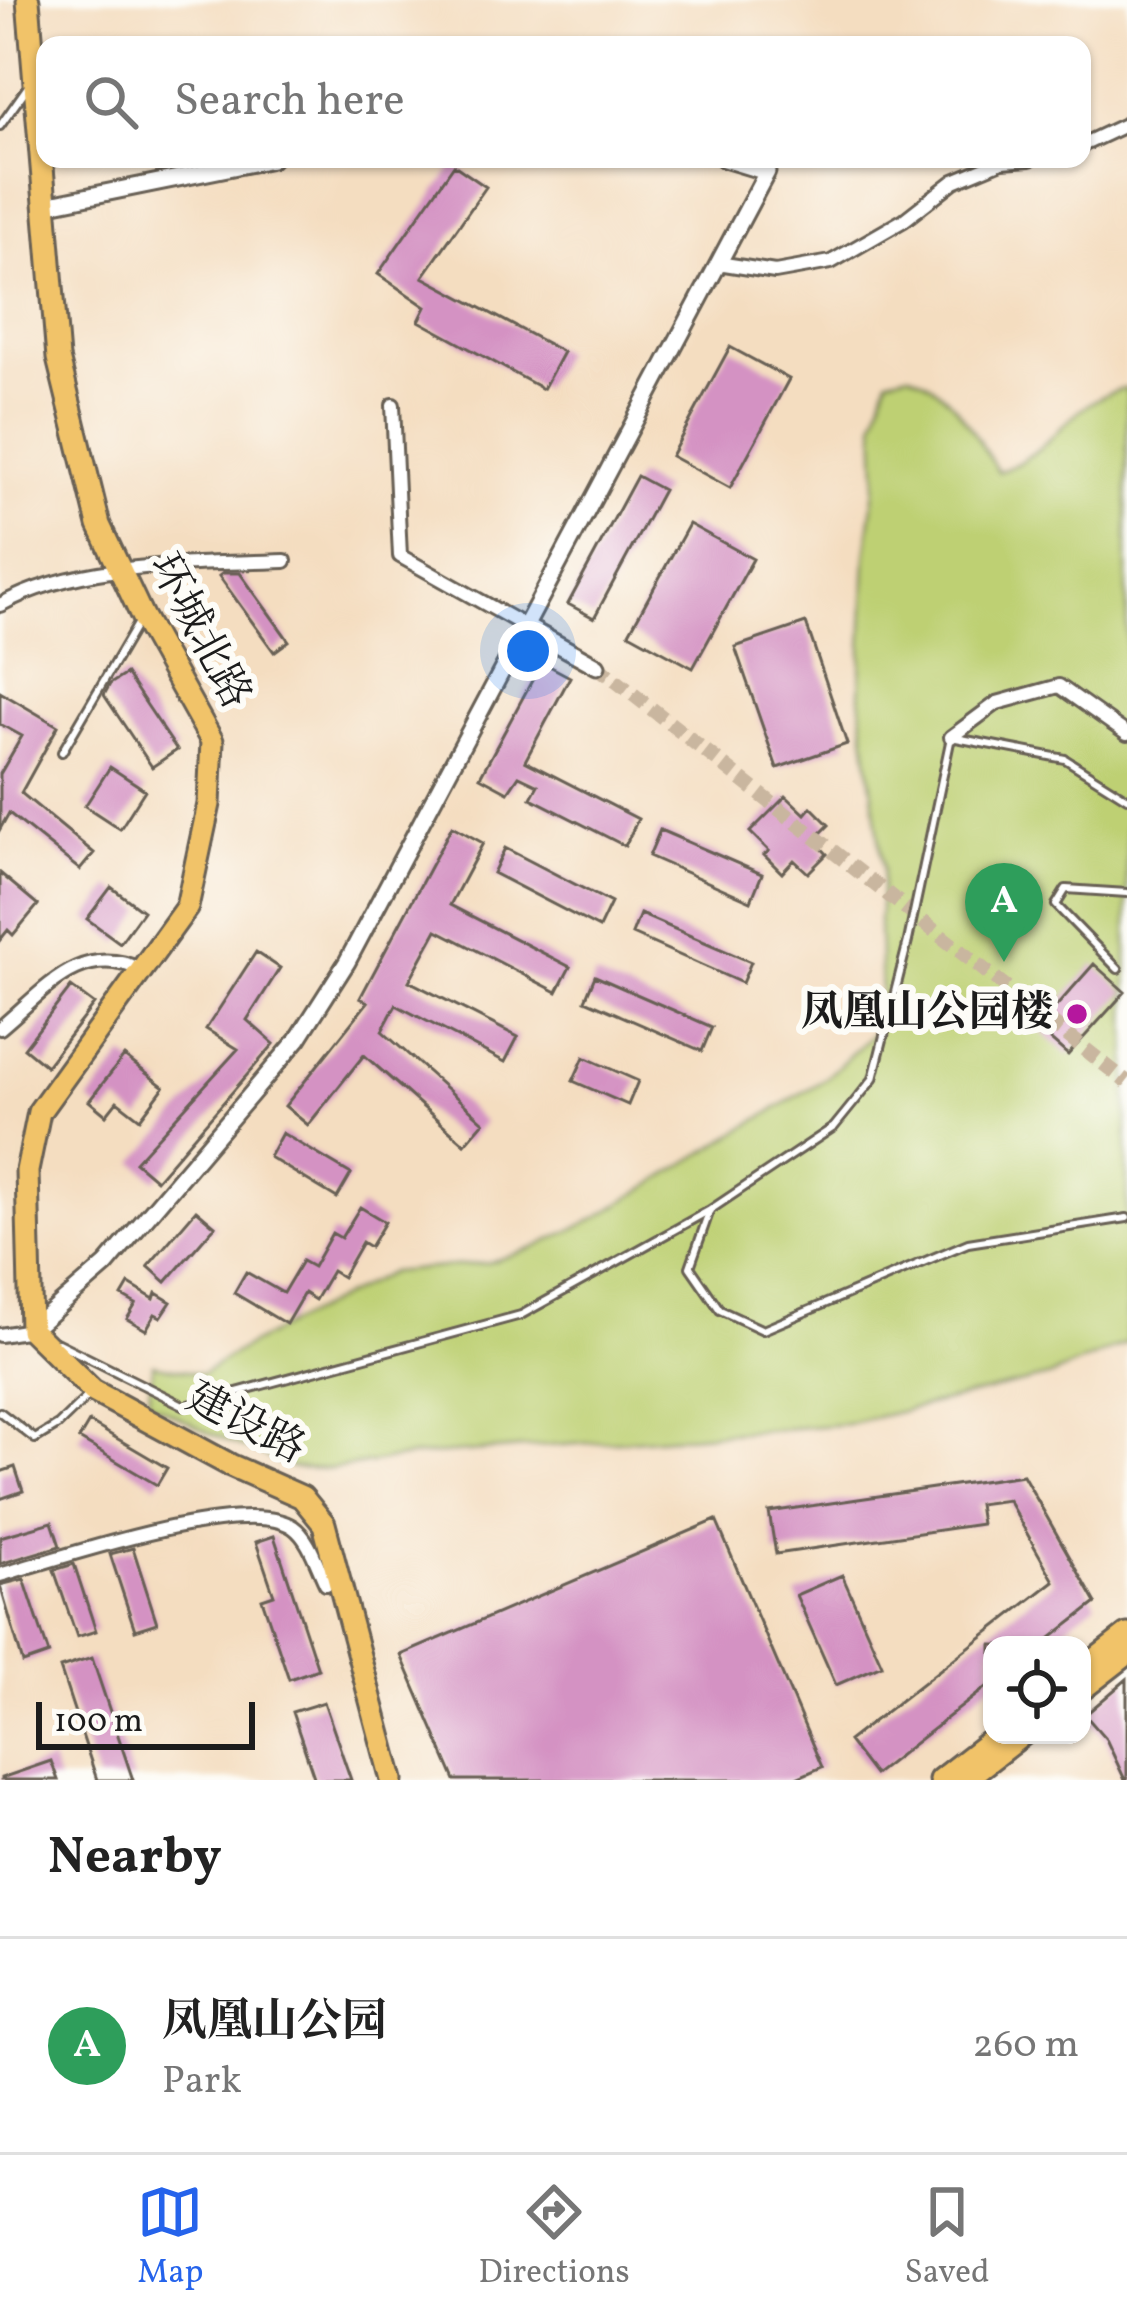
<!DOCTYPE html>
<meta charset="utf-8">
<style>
:root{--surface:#fff;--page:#f6f6f6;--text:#222;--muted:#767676;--line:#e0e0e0;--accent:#2563eb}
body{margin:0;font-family:Vollkorn,"Noto Serif SC",serif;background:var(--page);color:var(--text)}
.controls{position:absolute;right:36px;bottom:36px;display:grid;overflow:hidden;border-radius:24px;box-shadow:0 3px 9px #0004}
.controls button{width:108px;height:108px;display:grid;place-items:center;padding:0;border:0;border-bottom:3px solid var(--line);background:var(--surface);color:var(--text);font:60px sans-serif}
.scale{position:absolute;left:36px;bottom:30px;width:219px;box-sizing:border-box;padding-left:12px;border:6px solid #1c1c1c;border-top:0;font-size:33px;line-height:42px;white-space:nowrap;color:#1c1c1c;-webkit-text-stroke:9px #fdfcf7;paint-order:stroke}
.you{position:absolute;left:528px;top:651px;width:42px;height:42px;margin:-30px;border:9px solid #fff;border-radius:50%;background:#1a73e8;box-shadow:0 0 0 18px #1a73e833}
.badge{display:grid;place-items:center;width:78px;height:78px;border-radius:50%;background:var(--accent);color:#fff;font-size:39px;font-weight:700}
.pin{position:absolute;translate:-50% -99px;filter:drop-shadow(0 3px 6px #0008)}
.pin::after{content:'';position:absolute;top:63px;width:42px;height:36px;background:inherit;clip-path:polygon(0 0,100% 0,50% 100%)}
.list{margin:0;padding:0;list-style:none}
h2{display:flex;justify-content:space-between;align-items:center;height:156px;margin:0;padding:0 48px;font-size:51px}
h2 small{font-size:39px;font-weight:400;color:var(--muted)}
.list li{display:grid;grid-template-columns:78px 1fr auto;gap:36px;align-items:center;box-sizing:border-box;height:216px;padding:0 48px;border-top:3px solid var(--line)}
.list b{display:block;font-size:45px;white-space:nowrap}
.list p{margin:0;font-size:39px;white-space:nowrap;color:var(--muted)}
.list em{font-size:39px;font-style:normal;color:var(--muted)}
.icon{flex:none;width:66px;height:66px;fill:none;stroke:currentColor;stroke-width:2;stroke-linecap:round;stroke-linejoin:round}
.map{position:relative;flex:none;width:1127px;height:1780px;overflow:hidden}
.search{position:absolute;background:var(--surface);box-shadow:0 3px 9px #0004;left:36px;right:36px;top:36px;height:132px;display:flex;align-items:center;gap:30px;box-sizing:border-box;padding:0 42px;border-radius:24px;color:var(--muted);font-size:45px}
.sheet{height:372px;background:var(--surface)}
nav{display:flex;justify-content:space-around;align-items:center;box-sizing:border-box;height:168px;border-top:3px solid var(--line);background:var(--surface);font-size:33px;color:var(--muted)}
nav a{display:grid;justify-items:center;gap:6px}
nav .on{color:var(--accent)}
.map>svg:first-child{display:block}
</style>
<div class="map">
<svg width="1127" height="1780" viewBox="0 0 1127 1780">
<rect width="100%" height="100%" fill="#fdfcf7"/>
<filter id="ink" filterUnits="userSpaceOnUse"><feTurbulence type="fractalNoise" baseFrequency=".00833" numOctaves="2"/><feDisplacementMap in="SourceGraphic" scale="24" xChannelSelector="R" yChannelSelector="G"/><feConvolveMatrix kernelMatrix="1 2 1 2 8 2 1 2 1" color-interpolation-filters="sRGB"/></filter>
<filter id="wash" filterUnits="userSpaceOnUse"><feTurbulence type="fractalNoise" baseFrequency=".004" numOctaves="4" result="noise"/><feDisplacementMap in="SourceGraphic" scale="48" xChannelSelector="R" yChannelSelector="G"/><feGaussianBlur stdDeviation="2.7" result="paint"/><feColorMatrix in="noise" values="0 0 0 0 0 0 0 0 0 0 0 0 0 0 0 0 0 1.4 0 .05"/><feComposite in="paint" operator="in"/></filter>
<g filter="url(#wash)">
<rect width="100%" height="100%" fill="#f4ddc0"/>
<path fill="#bed073" stroke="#6d7648" stroke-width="3" d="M909,373c48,20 62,57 89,99 58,-20 69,-72 129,-84v955l-79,34 -201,47 -433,32 -81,13 -41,-1 -81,-34 -63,-33 5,-37 49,10 43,-27 146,-75 96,-9 47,-15 64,-31 227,-138 52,-50 4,-24 -2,-85 4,-51 -23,-172 6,-140 11,-84 -2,-51 13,-44z"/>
<g id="blocks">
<path fill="#d492c3" d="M454,165l32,22 -63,90 140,75 -20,37 -124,-68 7,-14 -48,-33z
M730,347l59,32 -59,109 -59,-32z
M637,476l26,14 -69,128 -26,-14z
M689,524l64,35 -60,109 -64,-35z
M223,573h17l49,68 -15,11 -55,-76z
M806,623l41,121 -70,24 -42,-121z
M542,662l28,15 -45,84 113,58 -13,27 -94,-48 7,-13 -19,-9 -11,16 -28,-15z
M126,674l51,76 -25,17 -48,-72 6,-11z
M0,692l58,34 -37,67 73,60 -14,17 -71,-57 -9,16v-55l22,-38 -22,-12z
M110,767l35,23 -25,39 -35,-23z
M786,796l19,18 6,-7 18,18 -15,15 13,14 -19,19 -14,-13 -12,13 -18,-18 5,-4 -19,-19z
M452,826l31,17 -33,62 120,62 -13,25 -120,-62 -28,51 109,56 -13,25 -109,-57 -14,26 102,91 -19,22 -101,-89 -56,70 -23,-19 83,-104 -8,-4z
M660,830l102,44 -11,27 -102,-45z
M505,848l106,55 -12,25 -106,-55z
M0,873l38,32 -25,30 -5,-5 -8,10z
M111,887l32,24 -23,32 -33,-24z
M640,914l111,48 -9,21 -110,-49z
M256,952l24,16 -33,52 27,24 -118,136 -21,-18 103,-113 -32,-20z
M1094,964l31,28 -57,63 -31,-27z
M595,976l117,51 -10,24 -117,-51z
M71,987l23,17 -48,62 -22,-18z
M124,1056l40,31 -24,32 -23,-18 -11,14 -17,-14z
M584,1057l54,24 -10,24 -55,-24z
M282,1133l69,41 -14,24 -68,-41z
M360,1207l25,15 -15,25 -8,-5 -20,35 -10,-6 -17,29 -11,-7 -18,31 -52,-31 12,-21 37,21 19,-32 11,6 19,-34 9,5z
M196,1210l19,16 -49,56 -18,-16z
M129,1284l25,15 2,-6 15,9 -10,15 -6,-3 -9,16 -19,-11 9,-15 -14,-8z
M89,1422l78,46 -10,17 -78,-46z
M15,1467l8,24 -23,8v-27z
M1023,1475l73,128 -54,42h-50v38l-118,92 -26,-34 206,-160 -46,-81 -30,4 3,20 -205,30 -7,-42z
M716,1520l106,247 -30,13h-337l-54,-125z
M52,1522l8,24 -60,18v-27z
M274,1536l44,133 -29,10 -27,-80 12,-4 -18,-53z
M133,1548l24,75 -22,7 -25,-76z
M74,1564l22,67 -19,6 -23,-67z
M842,1575l40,90 -46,20 -40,-90z
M24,1579l25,75 -26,9 -23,-78z
M92,1658l41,122h-36l-37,-112z
M1127,1679v101h-2l-19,-41 -21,-24z
M324,1702l27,78h-36l-23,-68z
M51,1761l7,19h-57v-2z"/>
</g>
</g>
<g filter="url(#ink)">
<use href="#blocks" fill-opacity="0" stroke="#686055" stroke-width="3"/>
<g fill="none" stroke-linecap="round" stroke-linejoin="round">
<path stroke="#c9b69f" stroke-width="15" stroke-dasharray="15 8" stroke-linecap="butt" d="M597,666l530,416"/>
<defs>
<path id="service" d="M0,126l29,-41
M62,752l75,-128
M1118,969l-62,-64 10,-16 61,4
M710,1210l124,-83 39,-48 35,-138 43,-204 114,22 62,39
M56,1342l129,64 336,-91 189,-105 -20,57 30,43 43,20 205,-87 159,-25
M0,1412l35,27 23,-14 33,-32"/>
<path id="minor" d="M1082,145l45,-21
M718,263l57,9 56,-10 73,-42 50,-39 48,-20 28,-2
M393,405l7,151 125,70
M0,605c81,-45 194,-40 285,-44
M951,737l46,-34 62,-17 68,48
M0,1028c45,-37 80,-87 142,-58
M0,1335l31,-5
M0,1575c58,-16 245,-81 293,-48 17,12 24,39 33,57l13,-6"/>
<path id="tertiary" d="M45,205l227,-46
M525,626l72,40
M31,1330l75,-65 192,-226 49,-77 420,-790 -43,-13"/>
<path id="primary" d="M28,0l30,358 41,167 43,91 70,125 -3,63 -22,103 -148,205 -12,59 4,159 62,61 137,74 72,32 22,27 68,256
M1082,1670l45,-35
M1082,1689l45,-35
M940,1780l58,-45
M964,1780l58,-45"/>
</defs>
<use href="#service" stroke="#686055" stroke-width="12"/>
<use href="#minor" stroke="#686055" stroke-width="18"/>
<use href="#tertiary" stroke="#686055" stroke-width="21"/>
<use href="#primary" stroke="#686055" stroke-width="27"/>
<use href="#service" stroke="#fff" stroke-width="6"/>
<use href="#minor" stroke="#fff" stroke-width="12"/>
<use href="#tertiary" stroke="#fff" stroke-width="15"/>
<use href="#primary" stroke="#f1c369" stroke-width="21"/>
</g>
</g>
<circle fill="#b5179e" stroke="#fdfcf7" stroke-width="4.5" cx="1077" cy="1014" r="12"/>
<g text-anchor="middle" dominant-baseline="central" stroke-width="12" stroke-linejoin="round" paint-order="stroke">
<g font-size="42" fill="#1c1c1c" stroke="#fdfcf7">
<text transform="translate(198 632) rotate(62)">环城北路</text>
<text transform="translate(245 1425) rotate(27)">建设路</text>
</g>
<g font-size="42" font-weight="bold" fill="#1c1c1c" stroke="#fdfcf7" text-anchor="end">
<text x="1053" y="1014">凤凰山公园楼</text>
</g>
</g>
</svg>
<div class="controls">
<button><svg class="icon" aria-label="locate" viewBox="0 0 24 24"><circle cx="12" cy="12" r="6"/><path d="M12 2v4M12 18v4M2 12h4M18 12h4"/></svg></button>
</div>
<div class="scale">100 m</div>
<div class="you"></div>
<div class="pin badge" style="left:1004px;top:962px;background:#2e9e5b">A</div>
<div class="search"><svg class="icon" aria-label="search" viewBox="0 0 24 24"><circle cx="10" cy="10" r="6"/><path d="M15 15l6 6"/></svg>Search here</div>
</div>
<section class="sheet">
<h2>Nearby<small></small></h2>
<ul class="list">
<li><span class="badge" style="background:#2e9e5b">A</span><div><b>凤凰山公园</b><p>Park</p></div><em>260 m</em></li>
</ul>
</section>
<nav>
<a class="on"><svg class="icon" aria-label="map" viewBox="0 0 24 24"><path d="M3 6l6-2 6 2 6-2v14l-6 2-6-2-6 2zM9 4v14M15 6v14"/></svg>Map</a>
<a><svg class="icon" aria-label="directions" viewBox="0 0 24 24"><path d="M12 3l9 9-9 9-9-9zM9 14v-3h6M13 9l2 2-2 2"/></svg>Directions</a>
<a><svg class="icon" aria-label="saved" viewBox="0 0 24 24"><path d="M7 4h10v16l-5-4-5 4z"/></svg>Saved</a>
</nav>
